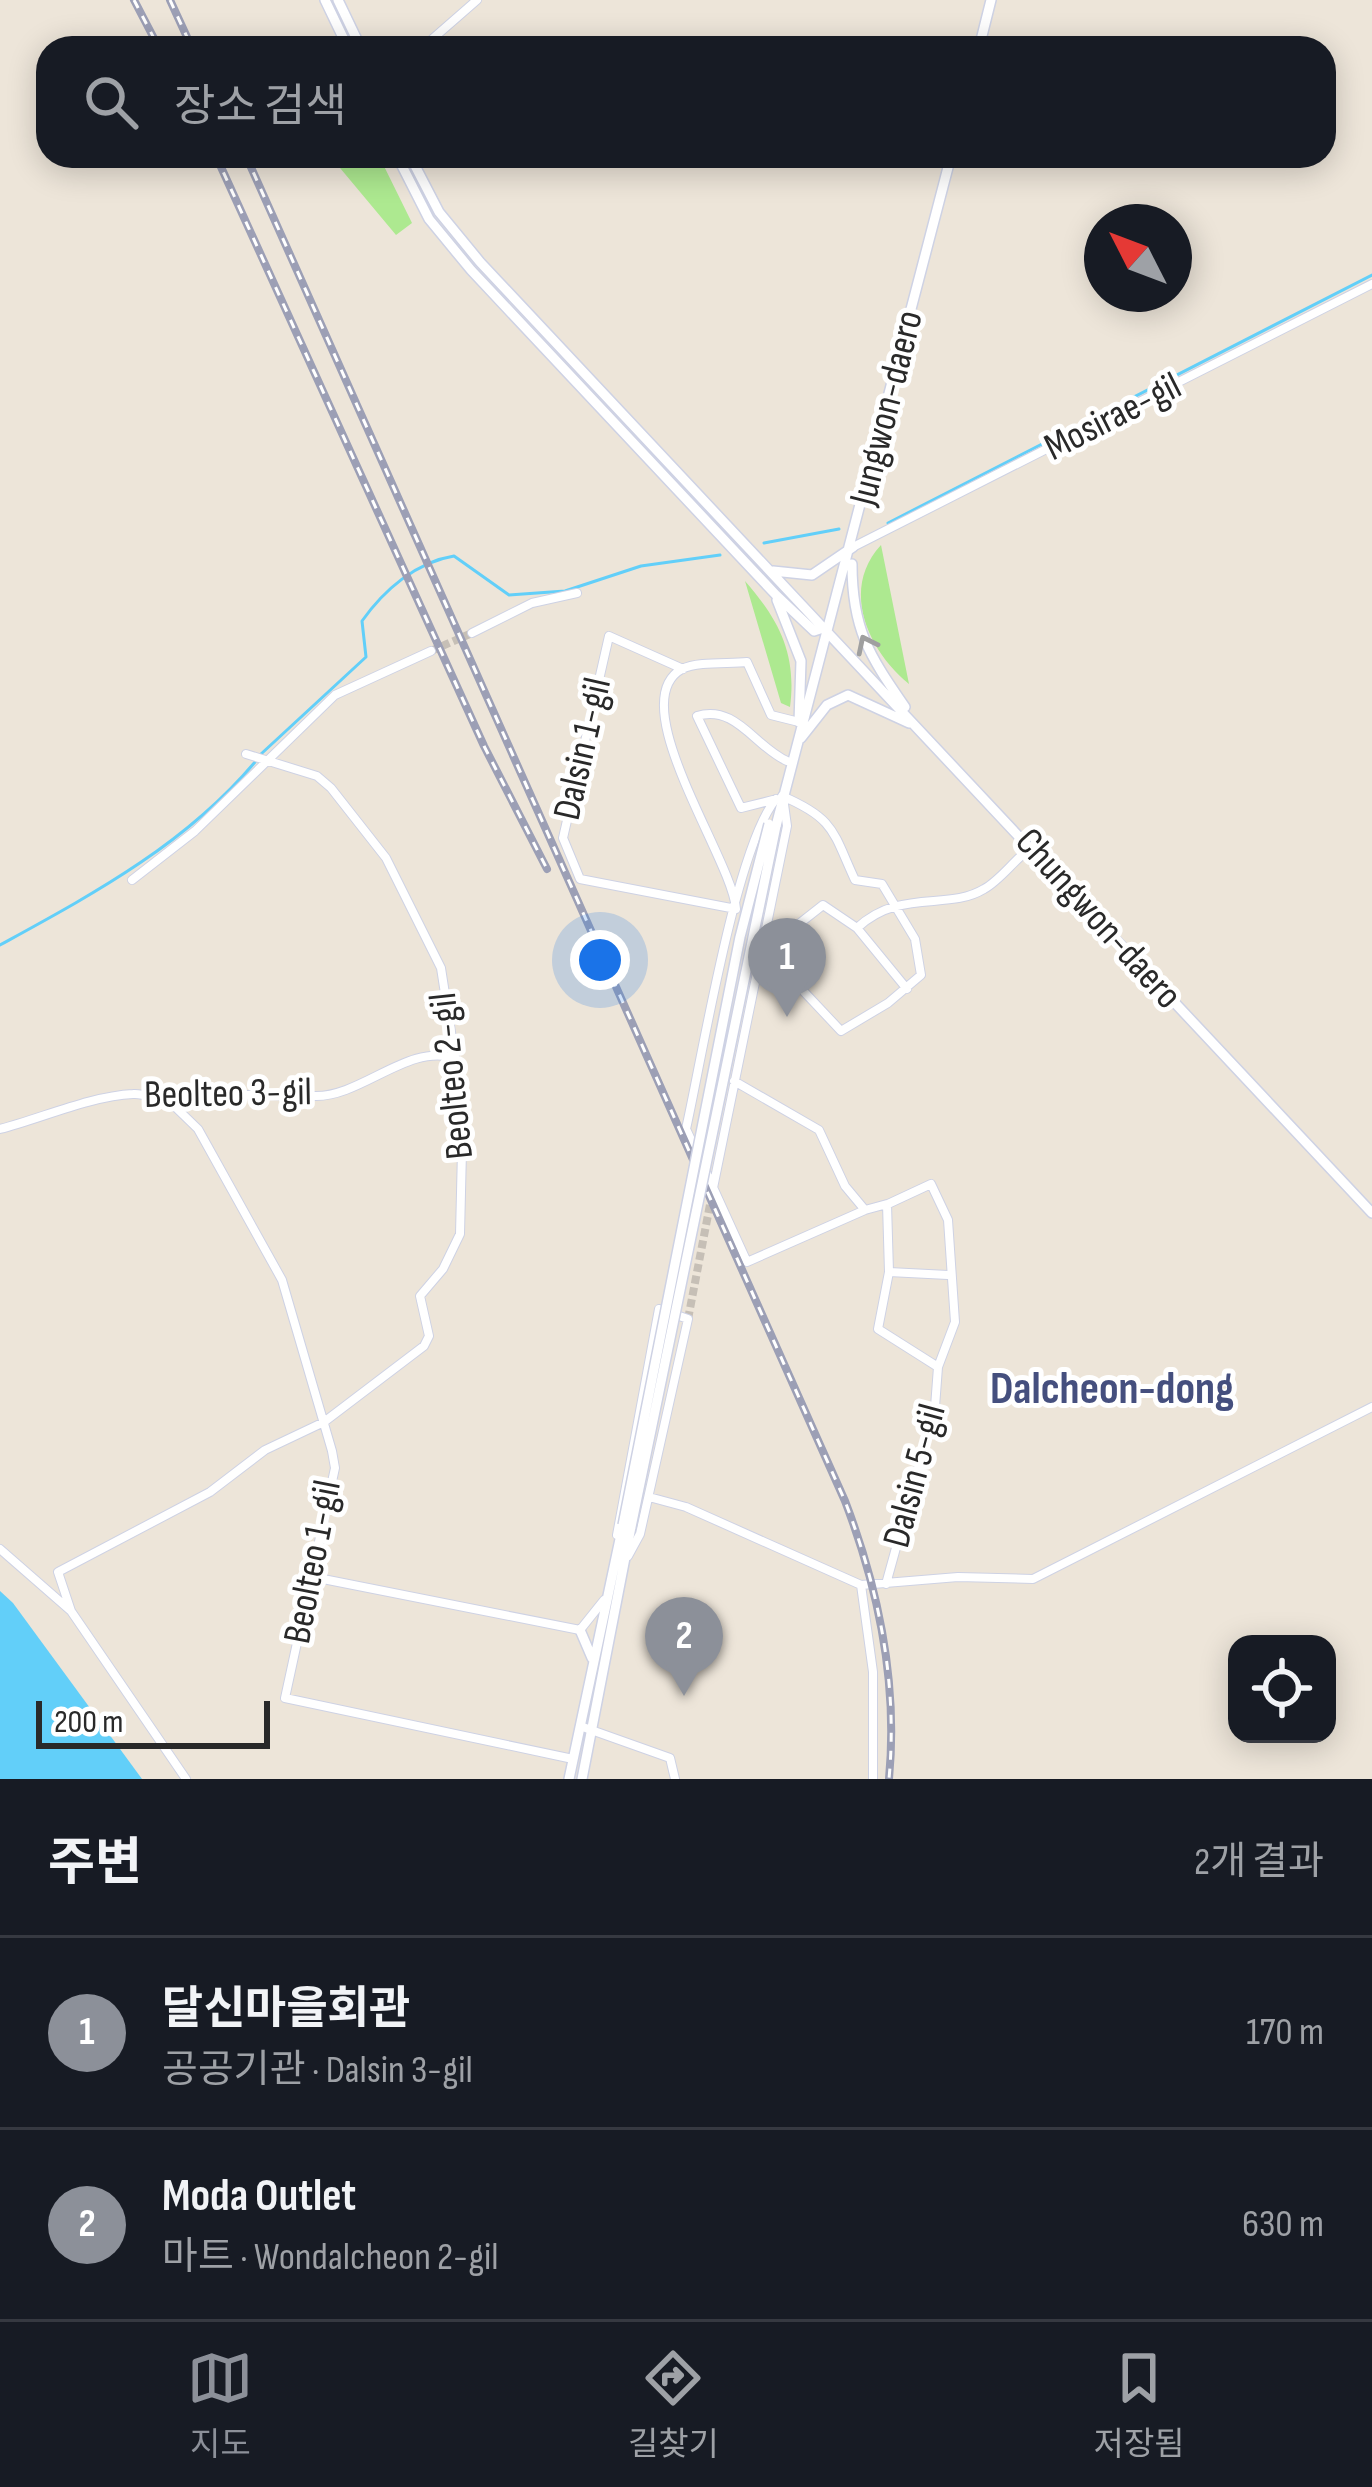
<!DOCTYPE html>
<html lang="ko">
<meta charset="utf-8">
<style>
:root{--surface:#171b24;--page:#242831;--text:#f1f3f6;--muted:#9ea1a6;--line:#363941;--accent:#8c9099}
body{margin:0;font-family:"Sofia Sans Condensed","Noto Sans KR",sans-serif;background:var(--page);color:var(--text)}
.controls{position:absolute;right:36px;bottom:36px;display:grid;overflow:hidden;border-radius:24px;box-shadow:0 6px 30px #0003}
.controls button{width:108px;height:108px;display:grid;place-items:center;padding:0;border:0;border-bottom:3px solid var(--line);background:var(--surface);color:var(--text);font:60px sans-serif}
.compass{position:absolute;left:1084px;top:204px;width:108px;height:108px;border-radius:50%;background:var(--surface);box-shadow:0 6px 30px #0003;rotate:312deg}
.scale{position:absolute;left:36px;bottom:30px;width:234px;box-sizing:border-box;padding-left:12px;border:6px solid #292929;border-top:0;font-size:33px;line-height:42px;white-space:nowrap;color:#292929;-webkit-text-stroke:9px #fff;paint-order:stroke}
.you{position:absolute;left:600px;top:960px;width:42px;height:42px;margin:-30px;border:9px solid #fff;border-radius:50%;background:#1a73e8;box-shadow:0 0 0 18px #1a73e833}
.badge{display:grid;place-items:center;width:78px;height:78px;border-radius:50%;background:var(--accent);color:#fff;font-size:39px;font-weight:700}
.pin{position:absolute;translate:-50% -99px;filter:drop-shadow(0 3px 6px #0008)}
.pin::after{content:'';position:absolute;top:63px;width:42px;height:36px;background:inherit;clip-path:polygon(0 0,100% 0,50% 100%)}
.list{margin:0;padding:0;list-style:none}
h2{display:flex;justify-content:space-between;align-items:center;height:156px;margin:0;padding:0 48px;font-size:51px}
h2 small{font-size:39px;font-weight:400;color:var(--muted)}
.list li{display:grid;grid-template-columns:78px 1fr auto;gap:36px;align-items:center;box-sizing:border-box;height:192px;padding:0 48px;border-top:3px solid var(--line)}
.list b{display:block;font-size:45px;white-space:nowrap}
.list p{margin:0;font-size:39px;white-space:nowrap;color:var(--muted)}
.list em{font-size:39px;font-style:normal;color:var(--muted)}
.icon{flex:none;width:66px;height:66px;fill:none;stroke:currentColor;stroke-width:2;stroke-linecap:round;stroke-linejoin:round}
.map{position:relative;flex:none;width:1372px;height:1779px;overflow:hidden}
.search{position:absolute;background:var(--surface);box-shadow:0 6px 30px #0003;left:36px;right:36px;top:36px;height:132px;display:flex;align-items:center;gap:30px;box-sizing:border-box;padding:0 42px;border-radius:36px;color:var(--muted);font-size:45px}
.sheet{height:540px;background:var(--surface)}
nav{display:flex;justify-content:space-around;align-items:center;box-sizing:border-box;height:168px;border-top:3px solid var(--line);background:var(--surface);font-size:33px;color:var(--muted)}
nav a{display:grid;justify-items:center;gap:6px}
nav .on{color:var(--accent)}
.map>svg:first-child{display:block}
</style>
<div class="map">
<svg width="1372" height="1779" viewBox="0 0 1372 1779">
<rect width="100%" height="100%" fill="#ede5d9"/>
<path fill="#ade990" d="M330,156h49l33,67 -16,12z
M881,545l28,139c-41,-33 -69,-95 -28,-139z
M745,581c34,39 52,73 45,126l-9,-4z"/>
<path fill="#62cff9" d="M0,1591l13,12 129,176h-142z"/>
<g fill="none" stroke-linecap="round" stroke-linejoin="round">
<path stroke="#62cff9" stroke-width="3" d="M888,523l484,-248
M764,543l75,-14
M261,754l105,-97 -4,-36c22,-31 54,-59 92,-65l55,39 56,-4 76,-25 79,-11
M0,945c93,-51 185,-100 255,-183"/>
<path stroke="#c6bfb6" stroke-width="8" stroke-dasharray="8 4" stroke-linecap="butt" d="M431,651l41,-18
M688,1319l25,-130"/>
<defs>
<path id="minor" d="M422,48l55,-48
M853,547l519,-263
M472,633l60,-30 45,-10
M683,669l-74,-33 -46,202 17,41 156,30c-3,-49 -115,-207 -54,-240 16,-8 47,-5 65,-7l24,53 28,7
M773,800l-32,8 -44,-92c39,-12 58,31 90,45
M132,880l63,-49 140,-136 96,-44
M857,928c43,-40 91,-17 127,-39 13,-7 25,-22 36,-32
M758,956l65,-51 34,23 50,61
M757,957l20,6 64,68 47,-28 33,-28 -6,-36 -33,-55 -27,-4c-22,-47 -19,-61 -73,-84
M734,1081l85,49 26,56 20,24 22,-6 2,68 -11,57 60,38 -3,40 -49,177
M167,1099l31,30 84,151 50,171 3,17 -50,230 288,61
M0,1129c42,-11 91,-33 133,-35 12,-1 25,6 36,5 48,-6 98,-4 146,-3 46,1 94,-53 139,-38
M697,1153l-11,-24c16,-71 50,-282 90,-330
M706,1172l41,90 118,-52
M713,1188l74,-362 -4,-29
M888,1204l43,-20 17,36 7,102 -17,45
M889,1272l59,3
M649,1497l37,10 175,78 12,87v107
M617,1535l42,-226 29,10 -48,215 -12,22
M0,1549l71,62 115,168
M313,1577l267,53 24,-30
M861,1585l97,-8 75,2 339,-172
M71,1611l-13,-39 152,-80 55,-42 59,-28 100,-76 5,-10 -9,-40 23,-27 17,-35 3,-125 -22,-141 -55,-110 -55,-70 -14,-12 -71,-22
M580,1726l90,32 5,21"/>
<path id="tertiary" d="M325,0l23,48
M338,0l23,48
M979,48l12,-48
M397,156l32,63 42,51 305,325 38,36 6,-2
M410,156l29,56 41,50 892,951
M852,564c0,65 17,91 53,143
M773,571l39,4 41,-28
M777,600l24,61 -2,61
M801,738l26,-33 21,-10 61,28
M776,826l175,-670
M580,1630l12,28
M569,1779l54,-254
M582,1779l49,-252"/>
</defs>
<use href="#minor" stroke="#ced2e4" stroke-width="10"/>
<use href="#tertiary" stroke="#ced2e4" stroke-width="12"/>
<use href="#minor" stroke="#fff" stroke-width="8"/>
<use href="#tertiary" stroke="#fff" stroke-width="9"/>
<defs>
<path id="rail" d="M134,0l25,48
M170,0l22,48
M216,156l268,590 63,123
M246,156l599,1345c34,89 53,183 44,278"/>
</defs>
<use href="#rail" stroke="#9c9fb5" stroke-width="8"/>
<use href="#rail" stroke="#fff" stroke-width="3" stroke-dasharray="9" stroke-linecap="butt"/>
<defs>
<path id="tertiary-bridge" d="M623,1525l117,-588 29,-113
M631,1527l145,-701"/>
</defs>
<use href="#tertiary-bridge" stroke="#ced2e4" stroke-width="12" stroke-linecap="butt"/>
<use href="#tertiary-bridge" stroke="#fff" stroke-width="9"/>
</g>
<defs><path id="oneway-chevron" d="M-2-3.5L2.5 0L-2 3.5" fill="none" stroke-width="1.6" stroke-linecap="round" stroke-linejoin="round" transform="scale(3)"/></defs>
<use stroke="#9f9f9f" href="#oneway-chevron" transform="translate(866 644) rotate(-116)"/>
<g text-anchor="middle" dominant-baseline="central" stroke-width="10" stroke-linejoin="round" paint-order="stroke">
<g font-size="39" fill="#292929" stroke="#fff">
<text transform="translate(887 408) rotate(-76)">Jungwon-daero</text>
<text transform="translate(1113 417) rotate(-27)">Mosirae-gil</text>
<text transform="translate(583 749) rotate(-77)">Dalsin 1-gil</text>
<text transform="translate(1098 919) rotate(48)">Chungwon-daero</text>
<text transform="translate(452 1076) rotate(-96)">Beolteo 2-gil</text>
<text transform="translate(228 1094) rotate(-1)">Beolteo 3-gil</text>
<text transform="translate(915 1476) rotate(-75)">Dalsin 5-gil</text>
<text transform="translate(313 1562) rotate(-79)">Beolteo 1-gil</text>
</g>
<g font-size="45" font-weight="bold" fill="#454f7e" stroke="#fff">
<text x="1112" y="1389">Dalcheon-dong</text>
</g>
</g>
</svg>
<div class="controls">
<button><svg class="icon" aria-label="locate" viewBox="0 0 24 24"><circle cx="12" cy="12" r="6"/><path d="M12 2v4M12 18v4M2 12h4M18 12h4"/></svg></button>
</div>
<svg class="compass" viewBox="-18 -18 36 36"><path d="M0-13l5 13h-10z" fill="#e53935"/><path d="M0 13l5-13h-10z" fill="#9ea1a6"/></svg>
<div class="scale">200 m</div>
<div class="you"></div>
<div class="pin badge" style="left:787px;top:1017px">1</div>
<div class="pin badge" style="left:684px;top:1696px">2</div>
<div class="search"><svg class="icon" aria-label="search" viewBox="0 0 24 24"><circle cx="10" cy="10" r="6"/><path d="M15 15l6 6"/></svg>장소 검색</div>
</div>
<section class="sheet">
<h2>주변<small>2개 결과</small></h2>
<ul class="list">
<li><span class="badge">1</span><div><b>달신마을회관</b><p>공공기관 · Dalsin 3-gil</p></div><em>170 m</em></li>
<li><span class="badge">2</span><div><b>Moda Outlet</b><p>마트 · Wondalcheon 2-gil</p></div><em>630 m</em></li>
</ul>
</section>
<nav>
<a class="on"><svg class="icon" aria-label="map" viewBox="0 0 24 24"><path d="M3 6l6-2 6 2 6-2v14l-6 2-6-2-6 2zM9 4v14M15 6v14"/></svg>지도</a>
<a><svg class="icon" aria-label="directions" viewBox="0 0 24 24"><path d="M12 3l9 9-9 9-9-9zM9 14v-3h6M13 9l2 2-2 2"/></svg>길찾기</a>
<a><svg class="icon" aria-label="saved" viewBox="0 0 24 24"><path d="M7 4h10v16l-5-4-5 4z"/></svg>저장됨</a>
</nav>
